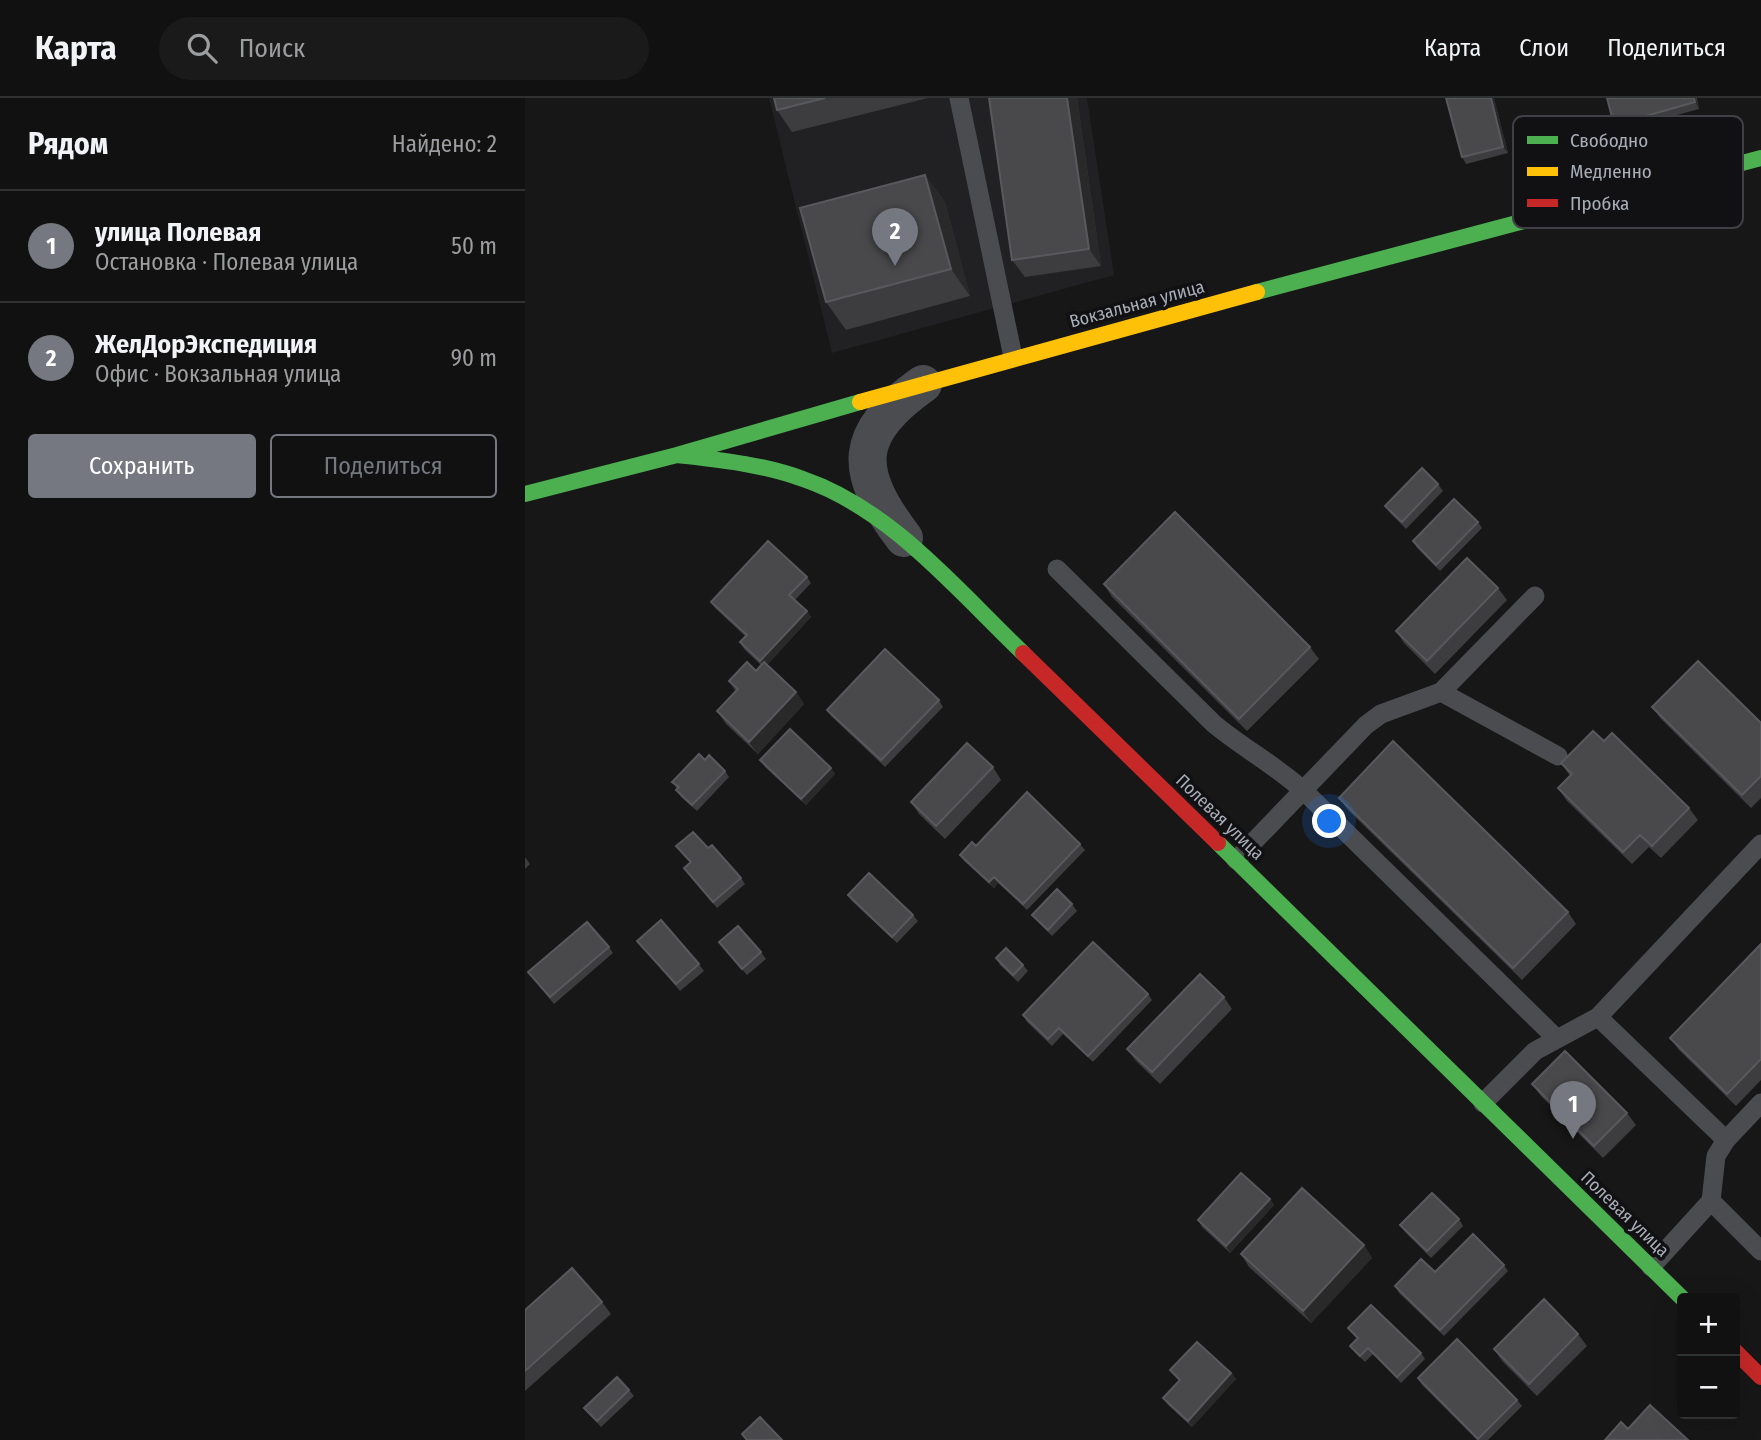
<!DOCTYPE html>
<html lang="ru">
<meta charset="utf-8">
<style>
:root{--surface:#111;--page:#1a1a1a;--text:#f1f3f6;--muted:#9c9d9f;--line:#303131;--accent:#757880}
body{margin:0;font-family:"Fira Sans Condensed",sans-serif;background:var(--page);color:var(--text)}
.controls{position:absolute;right:21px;bottom:21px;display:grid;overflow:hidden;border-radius:7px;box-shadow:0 7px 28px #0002}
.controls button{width:63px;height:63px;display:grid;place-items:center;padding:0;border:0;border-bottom:2px solid var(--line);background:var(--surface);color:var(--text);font:35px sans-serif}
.you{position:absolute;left:805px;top:724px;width:24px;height:24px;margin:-18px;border:5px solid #fff;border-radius:50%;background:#1a73e8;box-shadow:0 0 0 10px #1a73e833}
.badge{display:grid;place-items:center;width:46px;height:46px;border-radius:50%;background:var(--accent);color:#fff;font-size:23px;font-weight:700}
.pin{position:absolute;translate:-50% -58px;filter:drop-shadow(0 2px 4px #0008)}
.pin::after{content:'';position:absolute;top:37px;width:24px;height:21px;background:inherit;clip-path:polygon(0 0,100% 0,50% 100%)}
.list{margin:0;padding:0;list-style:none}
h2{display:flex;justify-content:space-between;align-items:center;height:91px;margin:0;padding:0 28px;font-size:30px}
h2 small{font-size:23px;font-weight:400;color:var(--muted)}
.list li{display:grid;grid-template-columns:46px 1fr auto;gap:21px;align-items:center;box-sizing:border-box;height:112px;padding:0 28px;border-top:2px solid var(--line)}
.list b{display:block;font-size:26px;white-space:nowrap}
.list p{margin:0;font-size:23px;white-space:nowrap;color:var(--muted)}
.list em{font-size:23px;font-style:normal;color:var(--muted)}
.actions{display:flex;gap:14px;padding:21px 28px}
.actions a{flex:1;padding:16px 0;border:2px solid var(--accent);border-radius:7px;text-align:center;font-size:24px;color:var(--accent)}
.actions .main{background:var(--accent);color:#fff}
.icon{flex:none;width:38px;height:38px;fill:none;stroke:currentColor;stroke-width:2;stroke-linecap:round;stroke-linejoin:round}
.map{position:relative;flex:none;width:1236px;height:1342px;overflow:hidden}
header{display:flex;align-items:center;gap:42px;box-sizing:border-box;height:98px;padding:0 35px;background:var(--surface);border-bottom:2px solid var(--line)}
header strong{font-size:33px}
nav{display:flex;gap:38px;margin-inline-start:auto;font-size:24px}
.search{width:490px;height:63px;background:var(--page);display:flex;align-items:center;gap:18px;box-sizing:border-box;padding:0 24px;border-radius:38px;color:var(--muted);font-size:26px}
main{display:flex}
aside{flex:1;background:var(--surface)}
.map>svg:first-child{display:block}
</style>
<header>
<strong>Карта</strong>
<div class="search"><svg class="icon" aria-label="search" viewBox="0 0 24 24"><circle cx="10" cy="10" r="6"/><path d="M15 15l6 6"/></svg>Поиск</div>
<nav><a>Карта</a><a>Слои</a><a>Поделиться</a></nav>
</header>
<main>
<aside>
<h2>Рядом<small>Найдено: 2</small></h2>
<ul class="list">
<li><span class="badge">1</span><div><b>улица Полевая</b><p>Остановка · Полевая улица</p></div><em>50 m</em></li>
<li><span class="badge">2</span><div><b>ЖелДорЭкспедиция</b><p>Офис · Вокзальная улица</p></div><em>90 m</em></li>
</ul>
<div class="actions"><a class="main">Сохранить</a><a>Поделиться</a></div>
</aside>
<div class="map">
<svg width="1236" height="1342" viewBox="0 0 1236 1342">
<rect width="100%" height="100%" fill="#171717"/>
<path fill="#212123" d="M244,0h318l27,177 -282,78z"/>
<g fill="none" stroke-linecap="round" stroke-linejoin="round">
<path stroke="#4b4c50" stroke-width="19" d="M434,0l54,259
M532,471l157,155c29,24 61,41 90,67l253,248
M916,594l117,64
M711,762l130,-135 15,-11 60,-22 94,-96
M1073,919l128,123
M958,1005l52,-52 63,-34 163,-173
M1186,1103l50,50
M1126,1169l60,-66 5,-45 10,-16 35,-37"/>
<path stroke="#4b4c50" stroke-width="38" d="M379,440c-51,-67 -52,-104 19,-154"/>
<path stroke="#4caf50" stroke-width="16" d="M732,194l504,-134
M152,357c43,5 85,9 126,24 88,30 154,111 220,174
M0,396l152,-39 183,-53
M693,745l464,455"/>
<path stroke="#ffc107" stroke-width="16" d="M335,304l397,-110"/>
<path stroke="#c62828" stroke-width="16" d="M498,555l195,190
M1210,1253l26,26"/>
</g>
<path fill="#3d3d3f" d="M249,0h154l-136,34 -15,-22z
M464,0h88l24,168 -76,11 -13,-17z
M969,0l14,55 -42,11 -4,-7z
M1082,0h90l2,11 -80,22 -5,-6z
M400,77l20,27 25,94 -124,34 -20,-28z
M913,386l5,7 -37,38 -16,-16 -5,-7z
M953,424l4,6 -42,43 -23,-23 -4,-7z
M282,479l4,6 -16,17 12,11 4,6 -44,48 29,27 8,12 -46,50 -32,-30 -9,-13 19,-19 -7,-11 27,-10 5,-6 -17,-16 -4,-7 5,-6 -30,-28 -4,-6z
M579,486l206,63 9,12 -72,72 -135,-134z
M973,490l9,12 -72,74 -31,-31 -8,-12z
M414,602l4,7 -58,60 -54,-51 -4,-6z
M1127,609l109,16v75l-10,10 -90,-89z
M1079,643l85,67 9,12 -37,38 -12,-11 -17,17 -65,-63 -9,-13 12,-12 -9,-13z
M180,662l20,11 4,6 -32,34 -16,-14 -5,-7 1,-1 -5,-7z
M235,662l71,8 4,6 -29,31 -41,-38z
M468,669l8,13 -56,59 -26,-25 -8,-12z
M814,700l229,114 8,12 -54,56 -174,-170z
M555,746l5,6 -58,60 -29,-27 -4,5 -30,-27 -4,-6 16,-9z
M151,748l32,2 33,30 4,6 -28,24 -33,-40 6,-5z
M0,759l5,7 -5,5z
M323,797l65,20 5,6 -21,22 -45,-42z
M547,806l5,7 -25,25 -15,-15 -5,-6z
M112,843l62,23 5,7 -24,20z
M194,844l42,10 5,7 -19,16z
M1236,846v136l-25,26 -57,-56 -9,-12z
M84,849l4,6 -59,51 -26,-32z
M471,860l27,7 5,6 -10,11 -18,-17z
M623,896l4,6 -59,62 -30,-28 -11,12 -25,-24 -4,-7z
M699,899l8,12 -72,75 -24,-23 -9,-12z
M1007,986l95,29 9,12 -33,33 -62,-62z
M745,1101l4,6 -44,48 -28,-26 -4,-7z
M934,1121l4,7 -32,32 -26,-26 -5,-7z
M839,1147l8,13 -61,65 -62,-56 -8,-13z
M979,1167l4,6 -64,65 -45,-43 -4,-7 40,-14z
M77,1204l9,12 -86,77v-81z
M823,1230l73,25 4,6 -24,24 -28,-29 -8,8 -10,-10 -5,-6 7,-7z
M1053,1236l9,12 -50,50 -35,-35 -8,-12z
M645,1272l61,3 5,6 -44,48 -24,-22 -5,-7 16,-17z
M893,1280l99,22 5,6 -34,34h-11l-55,-55z
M104,1292l5,6 -33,31 -17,-19z"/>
<path fill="#29292a" d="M542,0h10l24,168 -12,-17z
M966,0h3l14,55 -5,-6z
M1169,0h2l3,11 -4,-7z
M400,77l20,27 25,94 -19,-27z
M282,513l4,6 -47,51 -4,-7z
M271,594l8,12 -46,50 -9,-12z
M306,670l4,6 -29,31 -5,-6z
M469,779l4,6 -4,5 -5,-6z
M745,1101l4,6 -44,48 -4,-7z
M839,1147l8,13 -61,65 -8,-12z
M706,1275l5,6 -44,48 -4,-6z"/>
<path fill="#49494c" stroke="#58595d" stroke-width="2" d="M249,0h51l-48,12z
M464,0h78l22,151 -77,11z
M921,0h45l12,49 -41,10z
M1082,0h87l1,4 -81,23z
M400,77l26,94 -125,33 -26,-94z
M897,370l16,16 -36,38 -17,-16z
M929,401l24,23 -42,43 -23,-24z
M650,414l135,135 -71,72 -135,-135z
M243,443l39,36 -18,18 18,16 -47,50 -20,-19 7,-7 -36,-33z
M942,460l31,30 -71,73 -31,-30z
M360,551l54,51 -58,60 -54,-50z
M1173,563l63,62v53l-19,19 -90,-88z
M222,564l9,9 8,-9 32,30 -47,50 -32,-31 21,-22 -9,-8z
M265,631l41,39 -30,31 -41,-39z
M1068,633l11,10 8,-8 77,75 -37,38 -12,-11 -17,17 -65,-64 14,-14 -11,-11z
M868,643l175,171 -55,56 -174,-170z
M442,645l26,24 -57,59 -25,-24z
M174,656l6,6 4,-5 16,16 -33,34 -16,-15 3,-3 -7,-5z
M502,694l53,52 -57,60 -29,-27 -5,5 -29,-27 12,-13 4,4z
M168,734l15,16 4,-3 29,33 -28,24 -29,-34 7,-6 -15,-16z
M344,775l44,42 -21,22 -44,-42z
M532,791l15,15 -24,26 -16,-15z
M136,822l38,44 -23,20 -39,-43z
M62,824l22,25 -59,50 -22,-25z
M213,828l23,26 -19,17 -23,-27z
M568,844l55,52 -60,62 -29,-28 -11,11 -25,-24z
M1236,846v115l-34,35 -57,-56z
M481,850l17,17 -10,10 -17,-17z
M675,876l24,23 -72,75 -25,-23z
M1040,953l62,62 -33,33 -62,-62z
M716,1075l29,26 -44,47 -28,-26z
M777,1090l62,57 -61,66 -62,-57z
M907,1095l27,26 -32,32 -27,-26z
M948,1136l31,31 -64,65 -45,-44 26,-27 14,13z
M47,1170l30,34 -77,69v-61z
M1019,1201l34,35 -49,50 -35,-35z
M846,1207l50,48 -24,24 -29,-29 -8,8 -10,-10 8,-8 -10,-10z
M932,1241l60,61 -39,39 -60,-61z
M672,1244l34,31 -43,48 -25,-23 17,-18 -10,-10z
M92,1279l12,13 -32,31 -13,-13z
M1125,1307l38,35h-83l16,-18 7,7z
M235,1319l22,23h-35l-5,-6z"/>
<g text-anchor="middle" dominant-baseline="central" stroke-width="7" stroke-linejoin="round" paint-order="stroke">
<g font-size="18" fill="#a8adb8" stroke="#111113">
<text transform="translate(612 206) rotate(-15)">Вокзальная улица</text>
<text transform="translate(695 719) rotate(44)">Полевая улица</text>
<text transform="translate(1100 1116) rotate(44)">Полевая улица</text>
</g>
</g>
<rect x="988" y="18" width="230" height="112" rx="10" fill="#111113" stroke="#3e4045" stroke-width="2"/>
<rect x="1002" y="38" width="31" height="8" fill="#4caf50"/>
<rect x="1002" y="69" width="31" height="9" fill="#ffc107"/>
<rect x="1002" y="101" width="31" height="8" fill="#c62828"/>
<g font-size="19" fill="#a8adb8">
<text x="1045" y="49">Свободно</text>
<text x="1045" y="80">Медленно</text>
<text x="1045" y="112">Пробка</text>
</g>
</svg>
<div class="controls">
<button>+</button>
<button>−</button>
</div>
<div class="you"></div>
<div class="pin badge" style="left:1048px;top:1041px">1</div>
<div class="pin badge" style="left:370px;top:168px">2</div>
</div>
</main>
